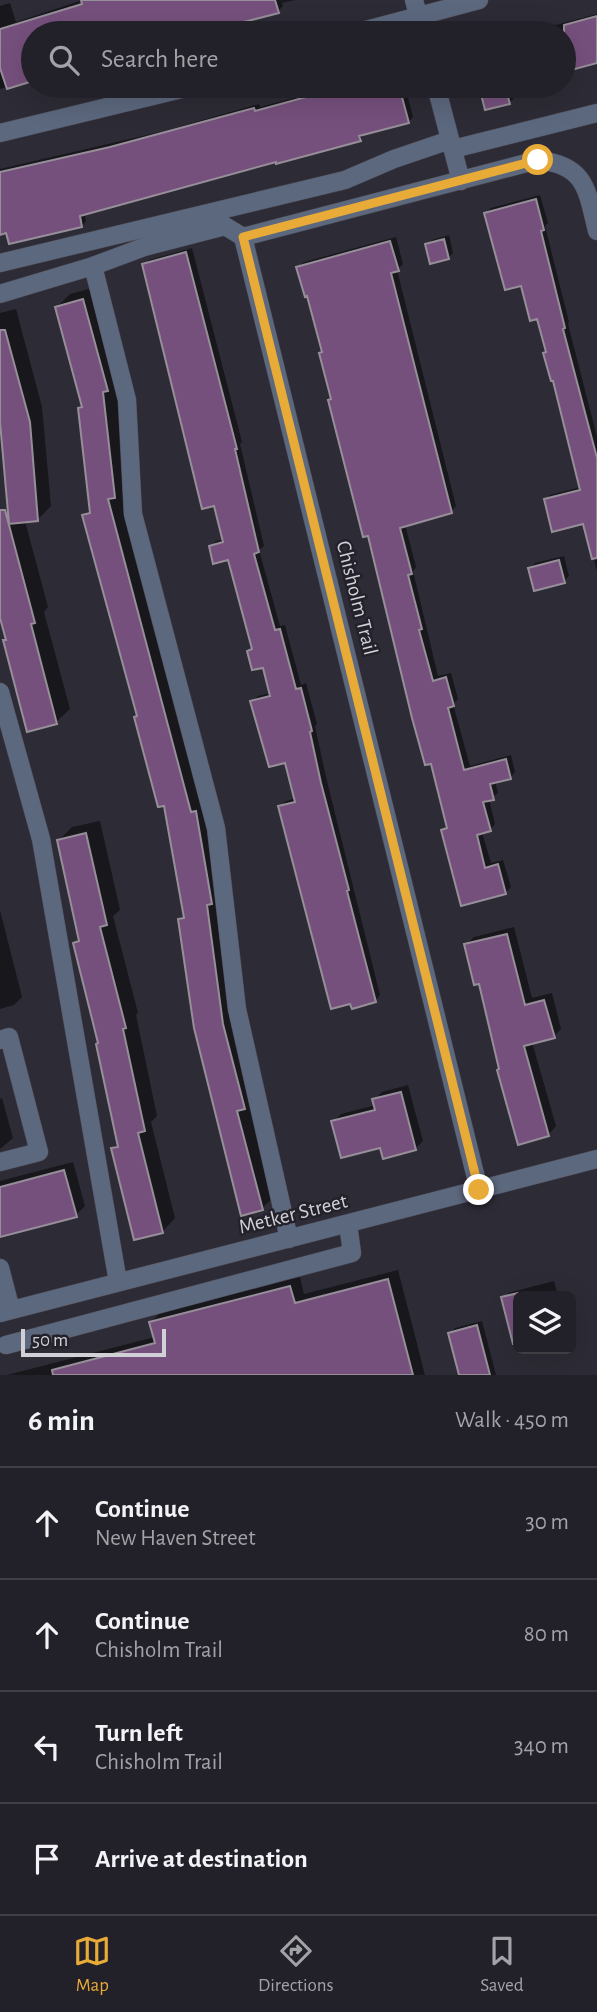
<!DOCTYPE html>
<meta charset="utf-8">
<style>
:root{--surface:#222028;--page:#2e2d34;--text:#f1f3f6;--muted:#a2a3a8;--line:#3f3e45;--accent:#e9ab38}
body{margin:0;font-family:"Alegreya Sans",sans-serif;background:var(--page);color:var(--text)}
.controls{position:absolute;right:21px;bottom:21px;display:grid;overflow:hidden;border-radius:10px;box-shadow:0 7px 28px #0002}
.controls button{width:63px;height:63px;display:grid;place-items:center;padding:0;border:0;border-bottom:2px solid var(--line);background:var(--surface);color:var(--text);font:35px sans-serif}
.scale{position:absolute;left:21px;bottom:18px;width:145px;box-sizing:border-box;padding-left:7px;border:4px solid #d1d0d7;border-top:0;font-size:19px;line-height:24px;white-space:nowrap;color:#d1d0d7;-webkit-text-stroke:5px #23222b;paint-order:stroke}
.stop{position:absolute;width:21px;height:21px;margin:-16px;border:5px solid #e9ab38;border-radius:50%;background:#fff}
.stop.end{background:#e9ab38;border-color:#fff;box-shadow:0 2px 7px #0008}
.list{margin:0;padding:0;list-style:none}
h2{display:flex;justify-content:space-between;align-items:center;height:91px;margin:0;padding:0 28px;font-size:30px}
h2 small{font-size:23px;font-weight:400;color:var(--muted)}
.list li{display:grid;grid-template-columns:46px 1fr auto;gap:21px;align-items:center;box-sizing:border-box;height:112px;padding:0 28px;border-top:2px solid var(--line)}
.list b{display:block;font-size:26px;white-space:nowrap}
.list p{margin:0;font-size:23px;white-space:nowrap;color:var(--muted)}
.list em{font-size:23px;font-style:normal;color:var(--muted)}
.icon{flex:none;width:38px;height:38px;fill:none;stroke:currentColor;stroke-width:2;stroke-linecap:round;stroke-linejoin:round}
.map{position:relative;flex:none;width:597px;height:1375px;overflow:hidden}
.search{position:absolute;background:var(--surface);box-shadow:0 7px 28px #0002;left:21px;right:21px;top:21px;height:77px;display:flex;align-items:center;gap:18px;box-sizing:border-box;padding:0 24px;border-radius:38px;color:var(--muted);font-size:26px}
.sheet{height:539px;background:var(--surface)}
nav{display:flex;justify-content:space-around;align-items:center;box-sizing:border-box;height:98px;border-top:2px solid var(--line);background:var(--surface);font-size:19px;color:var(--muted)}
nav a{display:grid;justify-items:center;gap:4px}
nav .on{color:var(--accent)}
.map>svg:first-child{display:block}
</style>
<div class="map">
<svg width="597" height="1375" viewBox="0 0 597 1375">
<rect width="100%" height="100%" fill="#2d2b35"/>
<path fill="#0007" d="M83,0h212l-13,3 1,3 -5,5 -41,12 -5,5 -19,5h-180v46l-33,10v-83l10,-3 6,19z
M597,14v48l-33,8v-37h-38z
M338,86h67l8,31 -5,5 -44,11 -4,7 -83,19 -193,54 2,8 -4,5 -82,8v-65l164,-38 95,-27 1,3z
M480,86h31l3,12 -5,5 -23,5z
M540,195l8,28 -3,3 24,96 -1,2 29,113v134l-13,-49 -39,-22 5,-5 31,-8 -26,-109 -3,1 -14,-62 -52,-104 5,-5z
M449,235l4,18 -4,4 -22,-12 5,-5z
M396,237l7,27 -6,6 59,236 -5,5 -46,13 11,43 -3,4 25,105 13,-3 7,26 -5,5 17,62 41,-11 4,17 -5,6 -15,3 3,12 -9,6 6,25 -5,6 -8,2 9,31 12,-3 8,27 -6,6 -62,-63 5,-5 -140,-531 -10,-27 6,-5z
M192,248l50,194 -2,2 24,102 -5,4 21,76 5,-1 16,60 5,-2 11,41 -2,2 11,51 54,218 -5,6 -95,-195 6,-5 10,-3 -9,-37 -35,-59 6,-6 13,-3 -7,-28 -15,-14 4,-4 -24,-89 -18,-12 5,-5 8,-2 -80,-274 5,-5z
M96,287l24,89 7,107 -5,5 82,312 72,395 -14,13 -82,-288 5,-5 -19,-111 -82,-288 7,-7 -11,-101 3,-3 -26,-98 13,-13z
M16,309l26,98 9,99 -14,14 -12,1 23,86 -4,5 26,97 -14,13 -52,-81 3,-3 -7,-26v-88l10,-2 -10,-103v-106z
M564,556l5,20 -5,5 -34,-13 5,-5z
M100,821l20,89 -7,6 25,97 -2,2 21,101 -6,6 24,96 -13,14 -49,-83 6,-6 -19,-101 -26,-99 6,-5 -22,-97 14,-14z
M0,910l22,87 -8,8 -14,4z
M514,927l18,71 20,-5 9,36 -7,7 -22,6 24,84 -7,8 -30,9 -39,-161 -14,-37 8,-8z
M408,1085l15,56 -8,8 -34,-3 -48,-24 8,-8 35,-9 -2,-5 8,-8z
M2,1098l11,40 -13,11v-50z
M73,1162l12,44 -9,9 -76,20v-54z
M398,1270l27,105h-418l148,-38 -4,-15 10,-10 139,-35 4,17z
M554,1281l4,15h-40v24l-9,2 -6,-24 5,-5z
M482,1321l14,54h-32l-14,-42 5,-5z"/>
<path fill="#76507d" stroke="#968e98" stroke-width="2" d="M81,0h194l4,13 -47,12 1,5 -15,3h-185v48l-26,8 -7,-21v-39l82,-25z
M597,16v47l-33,9v-47z
M346,86h53l10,37 -50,13 2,5 -85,23v-2l-196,54 2,11 -73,17 -3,-11 -6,2v-63l110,-25 144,-39 1,3z
M479,86h26l5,18 -25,6z
M536,199l8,31 -3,1 24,97 -2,1 34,129v100l-5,1 -9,-35 -31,8 -8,-33 36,-9 -27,-109h-2l-8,-28 3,-1 -9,-33 -7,2 -9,-35 -16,4 -21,-77z
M444,239l5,20 -19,5 -5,-20z
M390,241l9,30 -8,2 61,240 -52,15 12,46 -4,1 14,54 -3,1 14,51 13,-4 8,29 -6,2 16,62 42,-11 5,20 -21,5 4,16 -11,2 8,29 -14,4 8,33 13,-4 8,30 -45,12 -20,-76 6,-2 -16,-64 -6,1 -13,-47 -44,-182 -5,1 -35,-137 3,-1 -12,-46 3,-1 -15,-56 -2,1 -9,-30z
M186,252l51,197h-2l24,103 -5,2 21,76 5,-1 16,60 5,-1 11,43 -2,1 11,51 28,107 -2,1 29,111 -24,7 -2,-5 -19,5 -53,-203 17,-4 -10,-39 -16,4 -19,-66 20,-5 -7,-28 -11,2 -5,-19 5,-2 -24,-89 -15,4 -4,-18 14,-4 -9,-36 -12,3 -60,-245z
M83,299l25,92 -5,1 12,106 -7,1 83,313 5,-1 16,93 -5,1 16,119 22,85 -8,2 26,99 -22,6 -47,-188 -16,-109 6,-1 -20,-112 -6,1 -24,-90 3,-1 -55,-201 8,-2 -12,-105 4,-1 -27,-100z
M0,330h5l25,92 8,99 -29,3 -9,-102z
M0,510h5l30,113 -4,1 26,100 -30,8 -24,-92h3l-6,-22z
M559,560l6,23 -31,8 -6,-23z
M86,833l21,92 -7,2 26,101 -3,1 22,102 -7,2 25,100 -29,7 -23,-92 7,-1 -22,-103 2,-1 -25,-100 6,-2 -22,-101z
M507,934l18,71 19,-5 11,38 -31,8 25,90 -31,9 -21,-75 2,-1 -20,-85 -5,1 -10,-41z
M401,1092l15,58 -33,9 -3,-11 -39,10 -10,-37 44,-11 -3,-11z
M64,1170l13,47 -77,20v-50z
M388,1279l25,96h-360l-1,-5 103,-27 -6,-21 141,-36 5,17z
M518,1293v51h-5l-12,-47z
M477,1325l13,50h-31l-11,-42z"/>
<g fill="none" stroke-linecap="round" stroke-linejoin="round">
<defs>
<path id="minor" d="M414,0l9,33
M355,33l124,-33
M436,86l25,95
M0,133l194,-47
M453,149l144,-36
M0,263l345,-83 49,-21 56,-19
M93,266l51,-19 81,-21 18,11
M0,294l93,-28 34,134 6,114 83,314 21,181 52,230
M0,692l41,147 77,443
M0,1040l9,-3 30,115 -39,10
M479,1190l-236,-953 295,-77c48,5 49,30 59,71
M0,1268l11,42
M0,1313l597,-154
M6,1345l346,-92 -4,-29"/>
</defs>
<use href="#minor" stroke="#4b4952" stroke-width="19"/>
<use href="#minor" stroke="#5c687e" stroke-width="18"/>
</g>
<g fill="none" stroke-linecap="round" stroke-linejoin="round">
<path stroke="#e9ab38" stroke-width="9" d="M479,1190l-236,-953 295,-77"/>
</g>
<g text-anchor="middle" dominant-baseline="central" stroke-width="5" stroke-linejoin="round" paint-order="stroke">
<g font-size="21" fill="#d1d0d7" stroke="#23222b">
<text transform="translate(357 598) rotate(76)">Chisholm Trail</text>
<text transform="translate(293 1214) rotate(-14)">Metker Street</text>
</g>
</g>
</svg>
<div class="controls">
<button><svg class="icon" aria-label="layers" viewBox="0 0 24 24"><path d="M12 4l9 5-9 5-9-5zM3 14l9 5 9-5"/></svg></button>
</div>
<div class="scale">50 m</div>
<div class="stop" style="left:538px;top:160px"></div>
<div class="stop end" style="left:479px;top:1190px"></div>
<div class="search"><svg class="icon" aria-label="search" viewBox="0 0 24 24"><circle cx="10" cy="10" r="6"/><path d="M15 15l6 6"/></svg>Search here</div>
</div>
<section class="sheet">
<h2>6 min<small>Walk · 450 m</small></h2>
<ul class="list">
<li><svg class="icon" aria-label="ahead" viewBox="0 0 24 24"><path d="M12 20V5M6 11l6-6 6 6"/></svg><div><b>Continue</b><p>New Haven Street</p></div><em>30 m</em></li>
<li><svg class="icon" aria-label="ahead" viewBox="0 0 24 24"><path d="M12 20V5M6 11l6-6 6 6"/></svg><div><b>Continue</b><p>Chisholm Trail</p></div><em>80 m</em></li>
<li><svg class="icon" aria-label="left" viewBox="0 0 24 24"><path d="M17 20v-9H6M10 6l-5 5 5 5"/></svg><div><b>Turn left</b><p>Chisholm Trail</p></div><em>340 m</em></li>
<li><svg class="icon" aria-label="arrive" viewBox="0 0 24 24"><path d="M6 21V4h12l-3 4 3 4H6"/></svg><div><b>Arrive at destination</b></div></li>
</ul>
</section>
<nav>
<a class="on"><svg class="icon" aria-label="map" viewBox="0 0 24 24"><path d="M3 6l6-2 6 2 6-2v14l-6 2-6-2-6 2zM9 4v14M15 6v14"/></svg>Map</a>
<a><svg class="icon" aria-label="directions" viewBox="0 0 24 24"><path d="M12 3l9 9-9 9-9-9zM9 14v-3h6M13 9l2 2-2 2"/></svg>Directions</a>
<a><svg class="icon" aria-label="saved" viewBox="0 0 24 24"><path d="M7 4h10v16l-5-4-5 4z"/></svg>Saved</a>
</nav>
